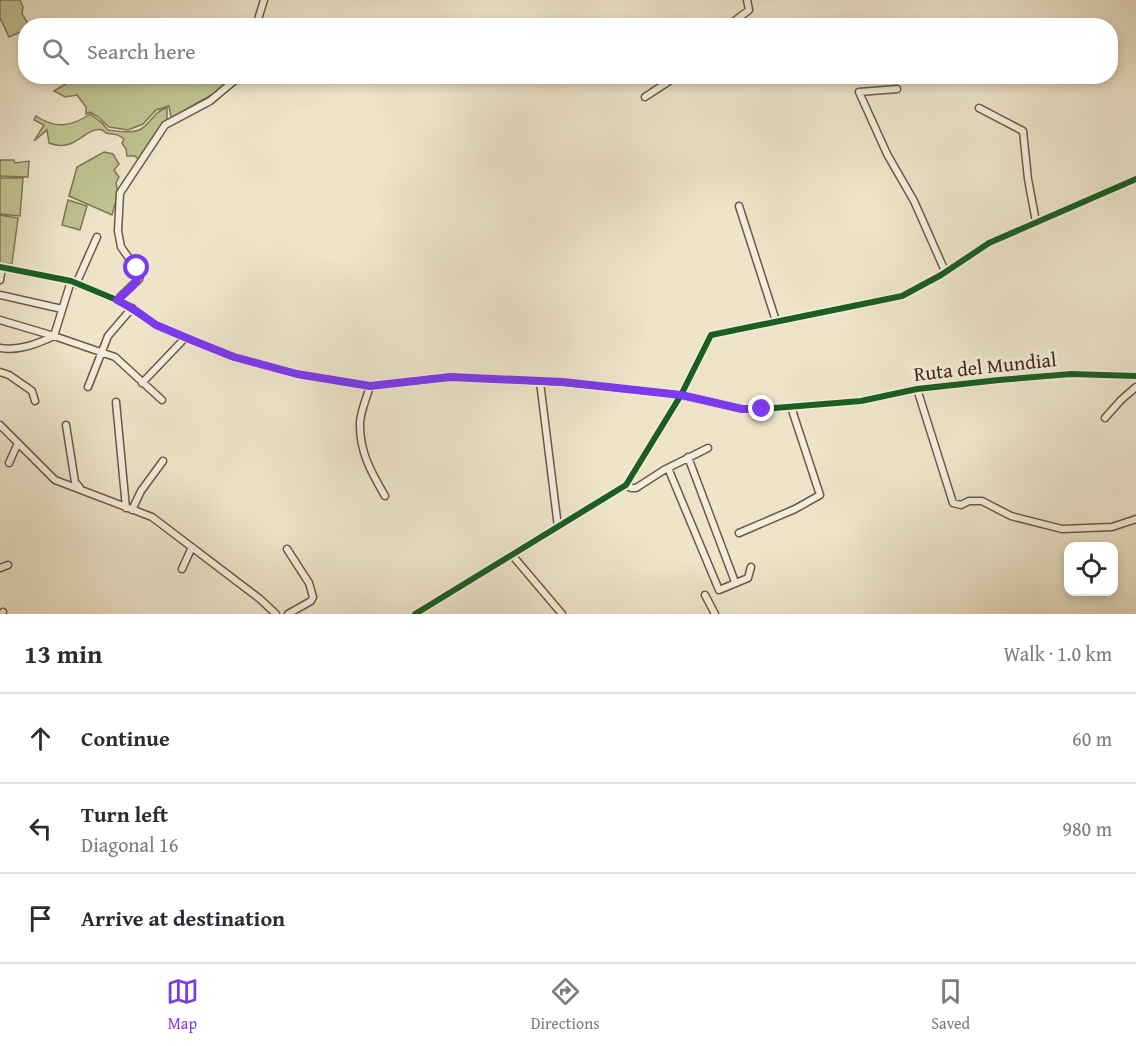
<!DOCTYPE html>
<meta charset="utf-8">
<style>
:root{--surface:#fff;--page:#f2f2f3;--text:#2b2b33;--muted:#7c7c81;--line:#e1e1e2;--accent:#7c3aed}
body{margin:0;font-family:"Gentium Book Plus",serif;background:var(--page);color:var(--text)}
.controls{position:absolute;right:18px;bottom:18px;display:grid;overflow:hidden;border-radius:12px;box-shadow:0 3px 9px #0003}
.controls button{width:54px;height:54px;display:grid;place-items:center;padding:0;border:0;border-bottom:2px solid var(--line);background:var(--surface);color:var(--text);font:30px sans-serif}
.stop{position:absolute;width:18px;height:18px;margin:-14px;border:4px solid #7c3aed;border-radius:50%;background:#fff}
.stop.end{background:#7c3aed;border-color:#fff;box-shadow:0 2px 6px #0008}
.list{margin:0;padding:0;list-style:none}
h2{display:flex;justify-content:space-between;align-items:center;height:78px;margin:0;padding:0 24px;font-size:26px}
h2 small{font-size:20px;font-weight:400;color:var(--muted)}
.list li{display:grid;grid-template-columns:39px 1fr auto;gap:18px;align-items:center;box-sizing:border-box;height:90px;padding:0 24px;border-top:2px solid var(--line)}
.list b{display:block;font-size:22px;white-space:nowrap}
.list p{margin:0;font-size:20px;white-space:nowrap;color:var(--muted)}
.list em{font-size:20px;font-style:normal;color:var(--muted)}
.icon{flex:none;width:33px;height:33px;fill:none;stroke:currentColor;stroke-width:2;stroke-linecap:round;stroke-linejoin:round}
.map{position:relative;flex:none;width:1136px;height:614px;overflow:hidden}
.search{position:absolute;background:var(--surface);box-shadow:0 3px 9px #0003;left:18px;right:18px;top:18px;height:66px;display:flex;align-items:center;gap:15px;box-sizing:border-box;padding:0 21px;border-radius:24px;color:var(--muted);font-size:22px}
.sheet{height:348px;background:var(--surface)}
nav{display:flex;justify-content:space-around;align-items:center;box-sizing:border-box;height:84px;border-top:2px solid var(--line);background:var(--surface);font-size:16px;color:var(--muted)}
nav a{display:grid;justify-items:center;gap:3px}
nav .on{color:var(--accent)}
.map>svg:first-child{display:block}
</style>
<div class="map">
<svg width="1136" height="614" viewBox="0 0 1136 614">
<rect width="100%" height="100%" fill="#ede4c9"/>
<filter id="stains"><feTurbulence type="fractalNoise" baseFrequency=".00333" numOctaves="4"/><feColorMatrix values="0 0 0 0 .2 0 0 0 0 .09 0 0 0 0 .02 0 0 0 .5 -.17"/></filter>
<radialGradient id="worn" r=".72"><stop offset=".6" stop-color="#630" stop-opacity="0"/><stop offset="1" stop-color="#630" stop-opacity=".3"/></radialGradient>
<path fill="#bfc291" stroke="#817656" stroke-width="1.5" d="M0,0h20l3,7 -1,7 7,11 -3,1 -1,4 -16,7 -9,-19z
M136,76l6,3 4,-3 89,1 -22,17 -42,24 -2,-12 -13,4 -13,14 -15,6 -19,-3 -12,-11 -7,-4 -4,2v-7l-9,-12 -12,2 -11,-6 23,-14z
M167,108v12l-29,39 -3,-3h-8l-1,-7 -4,-6 2,-4c-7,-6 -10,-4 -18,-6 -1,-1 -2,-2 -4,-3 -17,-4 -27,24 -53,13l-2,-13 -13,11 10,-16 -10,-5 2,-4c19,13 35,11 54,-2l12,9 6,7c10,1 24,4 33,-1 11,-7 13,-18 26,-21z
M104,152l9,2 6,10 -5,6 5,7 -3,6 2,10 -6,22 -43,-19 8,-29z
M0,160h14l1,3 14,-2 -1,16 -28,-1z
M0,178h23l-3,38 -20,-2z
M68,200l19,6 -7,24 -18,-5z
M0,215l18,3 -6,46 -12,-1z"/>
<g fill="none" stroke-linecap="round" stroke-linejoin="round">
<defs>
<path id="minor" d="M256,26l8,-26
M728,26l21,-16 -2,-10
M897,89l-38,3 28,62 27,47 31,70
M645,97l32,-21
M979,108l44,23 5,48 8,43
M739,206l37,115
M0,267l71,14 46,19 39,25 78,32 63,17 73,12 80,-9 113,6 118,12 61,14h20l99,-8 56,-12 82,-9 72,-6 65,2
M0,280l2,-13
M76,284l21,-47
M0,295l62,14
M117,300l22,-21 1,-5 -19,-27 -3,-16 2,-38 45,-68 45,-24 30,-25
M0,320l54,16 61,21 47,43
M0,348c19,3 37,-4 54,-12l17,-55
M0,372l9,3 23,16 3,10
M540,382l18,145
M142,383l44,-46
M370,386c-3,11 -9,24 -10,36 -1,29 11,50 25,74
M88,387l20,-51 24,-28
M917,389l36,114 8,2 8,-4h13l29,15 51,13 50,-2 24,-8
M116,402l10,106
M1105,418l16,-18 15,-13
M0,425l55,55 97,37 108,82 16,15
M66,425l9,57 5,6
M688,457l47,125
M9,463l9,-20
M668,468l51,122 29,-12 3,-11
M626,485l5,3h5l28,-18 44,-22
M132,510l9,-19 22,-30
M739,533l56,-24 25,-14 -29,-88
M287,549l22,34 4,14 -2,4 -23,13
M512,555l50,59
M0,568l8,-3
M182,569l10,-22
M705,595l10,19
M1,614l2,-2
M415,614l211,-129 55,-90 30,-60 191,-39 39,-21 48,-32 147,-64"/>
</defs>
<use href="#minor" stroke="#6e5846" stroke-width="9"/>
<use href="#minor" stroke="#f3eddc" stroke-width="6"/>
<defs>
<path id="cycleway" d="M0,267l71,14 46,19 39,25 78,32 63,17 73,12 80,-9 113,6 118,12 61,14h20l99,-8 56,-12 82,-9 72,-6 65,2
M415,614l211,-129 55,-90 30,-60 191,-39 39,-21 48,-32 147,-64"/>
</defs>
<use href="#cycleway" stroke="#f3eddc" stroke-width="10"/>
<use href="#cycleway" stroke="#1b5e20" stroke-width="6"/>
</g>
<g fill="none" stroke-linecap="round" stroke-linejoin="round">
<path stroke="#7c3aed" stroke-width="8" d="M137,268c7,13 -11,23 -20,32l15,8 24,17 38,16 40,16 63,17 73,12 80,-9 113,5 118,13 61,14h20"/>
</g>
<g text-anchor="middle" dominant-baseline="central" stroke-width="6" stroke-linejoin="round" paint-order="stroke">
<g font-size="20" fill="#43291a" stroke="#f3eddc">
<text transform="translate(985 366) rotate(-6)">Ruta del Mundial</text>
</g>
</g>
<rect width="100%" height="100%" filter="url(#stains)"/>
<rect width="100%" height="100%" fill="url(#worn)"/>
</svg>
<div class="controls">
<button><svg class="icon" aria-label="locate" viewBox="0 0 24 24"><circle cx="12" cy="12" r="6"/><path d="M12 2v4M12 18v4M2 12h4M18 12h4"/></svg></button>
</div>
<div class="stop" style="left:137px;top:268px"></div>
<div class="stop end" style="left:762px;top:409px"></div>
<div class="search"><svg class="icon" aria-label="search" viewBox="0 0 24 24"><circle cx="10" cy="10" r="6"/><path d="M15 15l6 6"/></svg>Search here</div>
</div>
<section class="sheet">
<h2>13 min<small>Walk · 1.0 km</small></h2>
<ul class="list">
<li><svg class="icon" aria-label="ahead" viewBox="0 0 24 24"><path d="M12 20V5M6 11l6-6 6 6"/></svg><div><b>Continue</b></div><em>60 m</em></li>
<li><svg class="icon" aria-label="left" viewBox="0 0 24 24"><path d="M17 20v-9H6M10 6l-5 5 5 5"/></svg><div><b>Turn left</b><p>Diagonal 16</p></div><em>980 m</em></li>
<li><svg class="icon" aria-label="arrive" viewBox="0 0 24 24"><path d="M6 21V4h12l-3 4 3 4H6"/></svg><div><b>Arrive at destination</b></div></li>
</ul>
</section>
<nav>
<a class="on"><svg class="icon" aria-label="map" viewBox="0 0 24 24"><path d="M3 6l6-2 6 2 6-2v14l-6 2-6-2-6 2zM9 4v14M15 6v14"/></svg>Map</a>
<a><svg class="icon" aria-label="directions" viewBox="0 0 24 24"><path d="M12 3l9 9-9 9-9-9zM9 14v-3h6M13 9l2 2-2 2"/></svg>Directions</a>
<a><svg class="icon" aria-label="saved" viewBox="0 0 24 24"><path d="M7 4h10v16l-5-4-5 4z"/></svg>Saved</a>
</nav>
